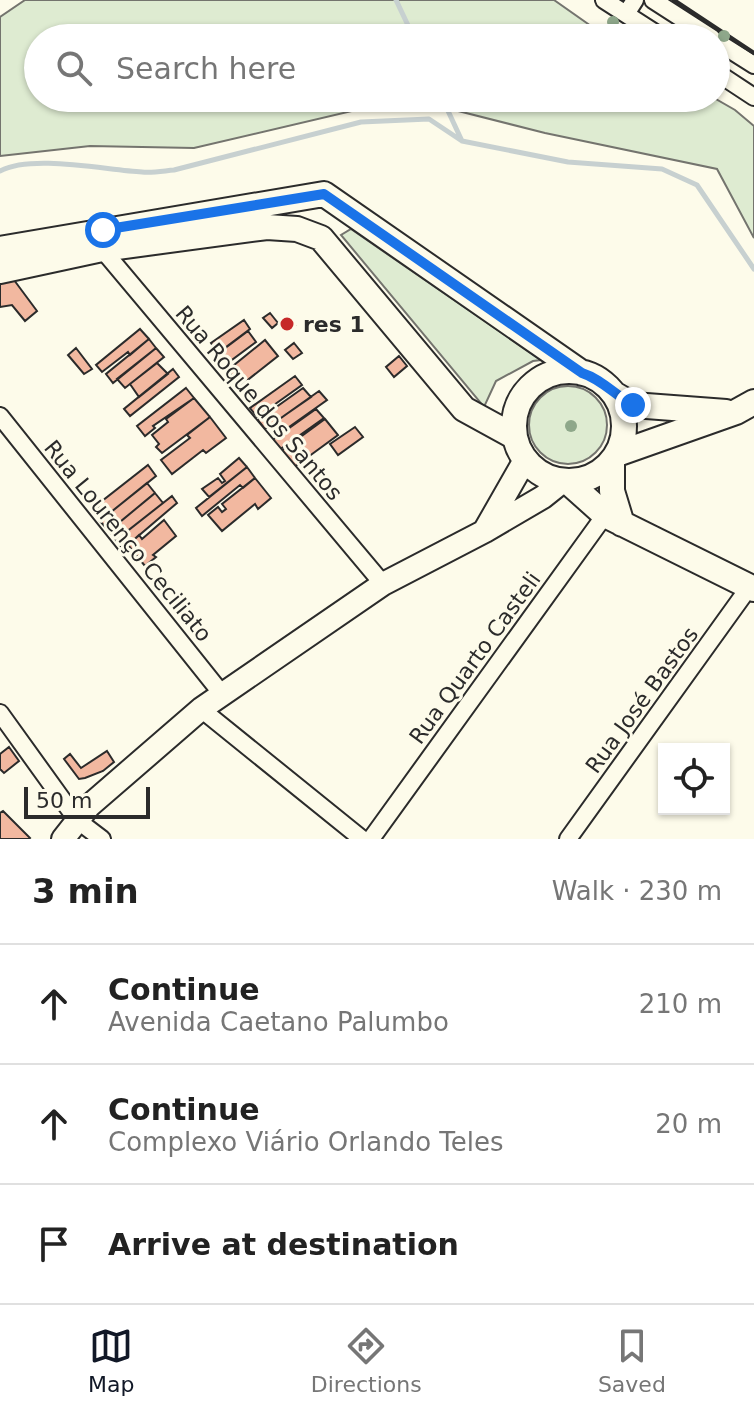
<!DOCTYPE html>
<meta charset="utf-8">
<style>
:root{--surface:#fff;--page:#f2f2f2;--text:#222;--muted:#767676;--line:#e0e0e0;--accent:#111827}
body{margin:0;font-family:"DejaVu Sans",sans-serif;background:var(--page);color:var(--text)}
.controls{position:absolute;right:24px;bottom:24px;display:grid;overflow:hidden;border-radius:0px;box-shadow:0 2px 6px #0004}
.controls button{width:72px;height:72px;display:grid;place-items:center;padding:0;border:0;border-bottom:2px solid var(--line);background:var(--surface);color:var(--text);font:40px sans-serif}
.scale{position:absolute;left:24px;bottom:20px;width:126px;box-sizing:border-box;padding-left:8px;border:4px solid #2b2b2b;border-top:0;font-size:22px;line-height:28px;white-space:nowrap;color:#2b2b2b;-webkit-text-stroke:6px #fdfbea;paint-order:stroke}
.stop{position:absolute;width:24px;height:24px;margin:-18px;border:6px solid #1a73e8;border-radius:50%;background:#fff}
.stop.end{background:#1a73e8;border-color:#fff;box-shadow:0 2px 8px #0008}
.list{margin:0;padding:0;list-style:none}
h2{display:flex;justify-content:space-between;align-items:center;height:104px;margin:0;padding:0 32px;font-size:34px}
h2 small{font-size:26px;font-weight:400;color:var(--muted)}
.list li{display:grid;grid-template-columns:52px 1fr auto;gap:24px;align-items:center;box-sizing:border-box;height:120px;padding:0 32px;border-top:2px solid var(--line)}
.list b{display:block;font-size:30px;white-space:nowrap}
.list p{margin:0;font-size:26px;white-space:nowrap;color:var(--muted)}
.list em{font-size:26px;font-style:normal;color:var(--muted)}
.icon{flex:none;width:44px;height:44px;fill:none;stroke:currentColor;stroke-width:2;stroke-linecap:round;stroke-linejoin:round}
.map{position:relative;flex:none;width:754px;height:839px;overflow:hidden}
.search{position:absolute;background:var(--surface);box-shadow:0 2px 6px #0004;left:24px;right:24px;top:24px;height:88px;display:flex;align-items:center;gap:20px;box-sizing:border-box;padding:0 28px;border-radius:44px;color:var(--muted);font-size:30px}
.sheet{height:464px;background:var(--surface)}
nav{display:flex;justify-content:space-around;align-items:center;box-sizing:border-box;height:112px;border-top:2px solid var(--line);background:var(--surface);font-size:22px;color:var(--muted)}
nav a{display:grid;justify-items:center;gap:4px}
nav .on{color:var(--accent)}
.map>svg:first-child{display:block}
</style>
<div class="map">
<svg width="754" height="839" viewBox="0 0 754 839">
<rect width="100%" height="100%" fill="#fdfbea"/>
<path fill="#deebd1" stroke="#74746e" stroke-width="2" d="M25,0h529l54,38h-570v60h676l21,12 19,16v112l-37,-69 -172,-36 -138,-35 -213,50 -104,-2 -90,10v-139z
M351,229l190,131 -8,1 -37,20 -12,26 -143,-172z
M529 425a39 39 0 1 1 78 0a39 39 0 1 1-78 0Z"/>
<g fill="none" stroke-linecap="round" stroke-linejoin="round">
<path stroke="#c7d0d0" stroke-width="5" d="M396,0l18,38
M442,98l20,43
M0,171c32,-17 105,-1 142,1 11,1 21,-1 32,-2l187,-48 68,-3 33,22 106,21 94,7 35,16 57,84"/>
</g>
<path fill="#f2b8a0" stroke="#2b2b2b" stroke-width="2" d="M14,280l23,31 -12,10 -13,-16 -12,2v-25z
M270,313l8,10 -6,5 -9,-10z
M288,316l7,9 -8,6 -8,-9z
M244,320l6,9 -32,24 -7,-10z
M140,329l9,10 -19,16 -2,-3 -26,20 -6,-7z
M248,331l8,11 -27,20 -3,-4 -4,4 -6,-7z
M149,339l7,9 -43,35 -7,-9z
M265,340l13,16 -38,30 -12,-16z
M294,343l8,10 -9,6 -8,-9z
M76,348l16,21 -8,5 -16,-19z
M156,348l8,9 -39,31 -8,-9z
M399,356l8,10 -13,11 -8,-10z
M157,363l11,11 -29,23 -9,-13z
M173,369l6,8 -49,39 -6,-7z
M295,376l7,9 -45,32 -7,-9z
M186,388l8,10 -41,28 2,2 -10,8 -8,-10z
M303,388l8,9 -46,32 -7,-9z
M319,391l8,9 -45,32 -8,-9z
M194,398l16,19 -48,36 -6,-6 3,-3 -7,-9 16,-13 -2,-3z
M316,409l8,9 -45,32 -8,-9z
M210,417l16,21 -20,15 -3,-3 -31,24 -11,-14 29,-22 -3,-3z
M325,419l13,16 -45,33 -13,-16z
M355,427l8,10 -25,18 -8,-11z
M239,458l8,9 -38,30 -7,-8 16,-11 4,5 3,-2 -5,-7z
M148,465l8,11 -50,40 -9,-11z
M247,467l8,11 -12,10 -3,-3 -38,31 -6,-8z
M255,478l16,20 -13,11 -3,-5 -33,27 -14,-16 10,-8 4,5 4,-3 -4,-5z
M147,483l8,10 -46,38 -9,-10z
M155,493l8,10 -47,37 -7,-9z
M172,496l5,7 -54,46 -7,-9z
M164,520l12,16 -23,19 3,2 -11,9 -17,-21 11,-10 3,4z
M9,747l10,14 -15,12 -4,-4v-15z
M107,751l7,11 -11,9 -18,7 -6,1 -15,-20 6,-5 11,14z
M3,811l27,27 -1,1h-29v-26z"/>
<g fill="none" stroke-linecap="round" stroke-linejoin="round">
<defs>
<path id="minor" d="M604,0l59,38
M653,0l59,38
M626,14l9,-14
M716,41l38,24
M716,72l38,25
M102,249l281,335
M0,416l222,278
M201,709l161,130
M0,713l77,107 25,19
M371,839l234,-324 7,-7
M568,839l182,-253"/>
<path id="secondary" d="M485,530l40,-70
M63,839l26,-33 112,-97 182,-125 102,-53 58,-34 20,-16"/>
<path id="primary" d="M0,249l324,-55 258,179
M0,271l102,-22 165,-22 30,2 24,9 143,171 51,28
M514 426a55 55 0 1 1 110 0a55 55 0 1 1-110 0Z
M614,394l19,11 93,7
M617,454l119,-42 18,-10
M612,461v30l10,33
M567,481l38,34 149,74"/>
</defs>
<use href="#minor" stroke="#2b2b2b" stroke-width="20"/>
<use href="#secondary" stroke="#2b2b2b" stroke-width="26"/>
<use href="#primary" stroke="#2b2b2b" stroke-width="28"/>
<use href="#minor" stroke="#fdfbea" stroke-width="16"/>
<use href="#secondary" stroke="#fdfbea" stroke-width="22"/>
<use href="#primary" stroke="#fdfbea" stroke-width="24"/>
<path stroke="#2b2b2b" stroke-width="4" d="M674,0l80,53"/>
</g>
<g fill="#8ea78a">
<circle cx="613" cy="22" r="6"/>
<circle cx="724" cy="36" r="6"/>
<circle cx="571" cy="426" r="6"/>
</g>
<g fill="none" stroke-linecap="round" stroke-linejoin="round">
<path stroke="#1a73e8" stroke-width="10" d="M103,230l221,-36 258,179c19,6 33,22 51,32"/>
</g>
<circle fill="#c62828" stroke="#fdfbea" stroke-width="3" cx="287" cy="324" r="8"/>
<g text-anchor="middle" dominant-baseline="central" stroke-width="6" stroke-linejoin="round" paint-order="stroke">
<g font-size="22" font-weight="bold" fill="#2b2b2b" stroke="#fdfbea" text-anchor="start">
<text x="303" y="324">res 1</text>
</g>
<g font-size="22" fill="#2b2b2b" stroke="#fdfbea">
<text transform="translate(259 403) rotate(50)">Rua Roque dos Santos</text>
<text transform="translate(128 541) rotate(51)">Rua Lourenço Ceciliato</text>
<text transform="translate(475 658) rotate(-54)">Rua Quarto Casteli</text>
<text transform="translate(642 700) rotate(-54)">Rua José Bastos</text>
</g>
</g>
</svg>
<div class="controls">
<button><svg class="icon" aria-label="locate" viewBox="0 0 24 24"><circle cx="12" cy="12" r="6"/><path d="M12 2v4M12 18v4M2 12h4M18 12h4"/></svg></button>
</div>
<div class="scale">50 m</div>
<div class="stop" style="left:103px;top:230px"></div>
<div class="stop end" style="left:633px;top:405px"></div>
<div class="search"><svg class="icon" aria-label="search" viewBox="0 0 24 24"><circle cx="10" cy="10" r="6"/><path d="M15 15l6 6"/></svg>Search here</div>
</div>
<section class="sheet">
<h2>3 min<small>Walk · 230 m</small></h2>
<ul class="list">
<li><svg class="icon" aria-label="ahead" viewBox="0 0 24 24"><path d="M12 20V5M6 11l6-6 6 6"/></svg><div><b>Continue</b><p>Avenida Caetano Palumbo</p></div><em>210 m</em></li>
<li><svg class="icon" aria-label="ahead" viewBox="0 0 24 24"><path d="M12 20V5M6 11l6-6 6 6"/></svg><div><b>Continue</b><p>Complexo Viário Orlando Teles</p></div><em>20 m</em></li>
<li><svg class="icon" aria-label="arrive" viewBox="0 0 24 24"><path d="M6 21V4h12l-3 4 3 4H6"/></svg><div><b>Arrive at destination</b></div></li>
</ul>
</section>
<nav>
<a class="on"><svg class="icon" aria-label="map" viewBox="0 0 24 24"><path d="M3 6l6-2 6 2 6-2v14l-6 2-6-2-6 2zM9 4v14M15 6v14"/></svg>Map</a>
<a><svg class="icon" aria-label="directions" viewBox="0 0 24 24"><path d="M12 3l9 9-9 9-9-9zM9 14v-3h6M13 9l2 2-2 2"/></svg>Directions</a>
<a><svg class="icon" aria-label="saved" viewBox="0 0 24 24"><path d="M7 4h10v16l-5-4-5 4z"/></svg>Saved</a>
</nav>
